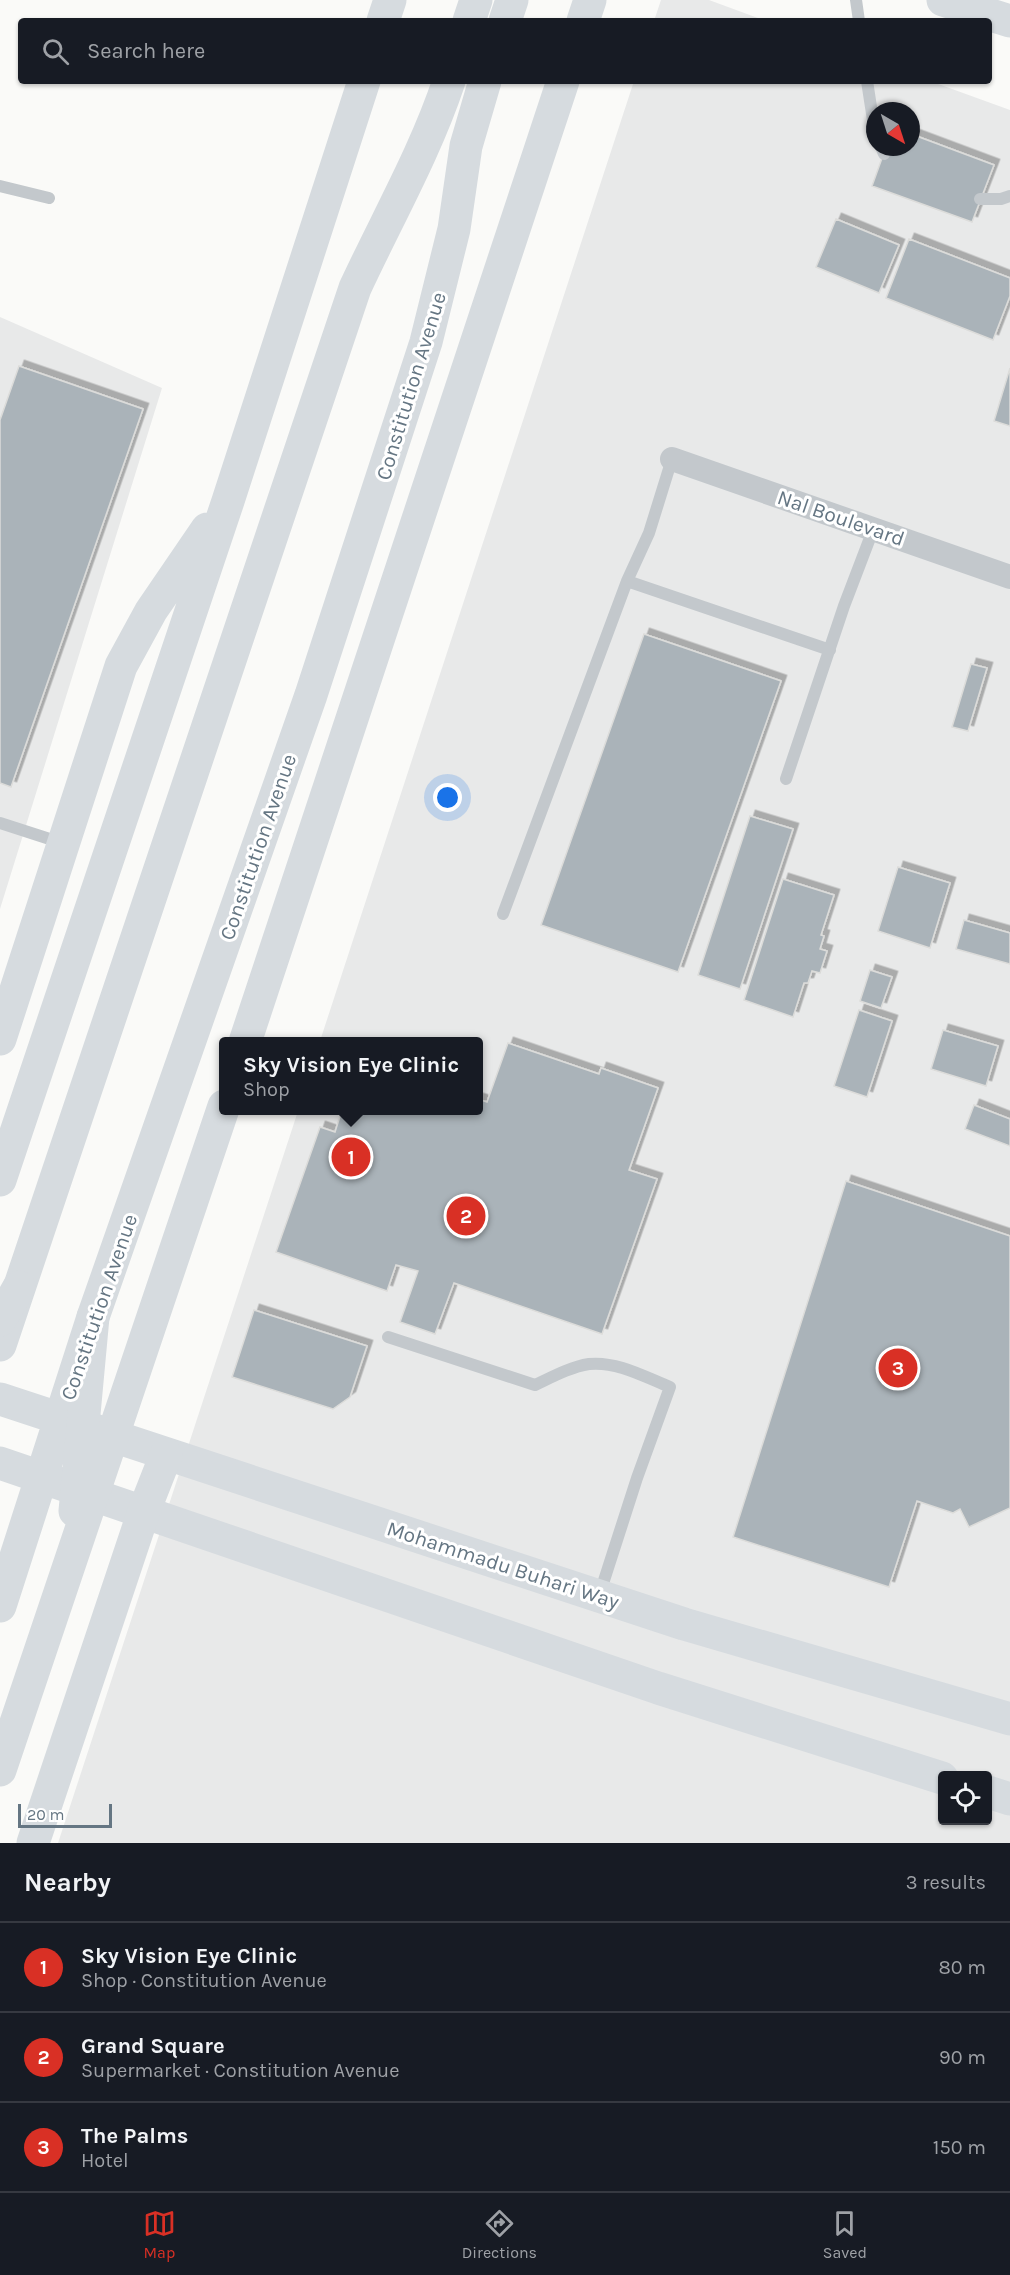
<!DOCTYPE html>
<meta charset="utf-8">
<style>
:root{--surface:#171b24;--page:#242831;--text:#f1f3f6;--muted:#9ea1a6;--line:#363941;--accent:#d93025}
body{margin:0;font-family:Karla,sans-serif;background:var(--page);color:var(--text)}
.controls{position:absolute;right:18px;bottom:18px;display:grid;overflow:hidden;border-radius:6px;box-shadow:0 2px 4px #0004}
.controls button{width:54px;height:54px;display:grid;place-items:center;padding:0;border:0;border-bottom:2px solid var(--line);background:var(--surface);color:var(--text);font:30px sans-serif}
.compass{position:absolute;left:866px;top:102px;width:54px;height:54px;border-radius:50%;background:var(--surface);box-shadow:0 2px 4px #0004;rotate:141deg}
.scale{position:absolute;left:18px;bottom:15px;width:94px;box-sizing:border-box;padding-left:6px;border:3px solid #657683;border-top:0;font-size:16px;line-height:21px;white-space:nowrap;color:#657683;-webkit-text-stroke:4px #fff;paint-order:stroke}
.you{position:absolute;left:448px;top:798px;width:21px;height:21px;margin:-15px;border:4px solid #fff;border-radius:50%;background:#1a73e8;box-shadow:0 0 0 9px #1a73e833}
.badge{display:grid;place-items:center;width:39px;height:39px;border-radius:50%;background:var(--accent);color:#fff;font-size:20px;font-weight:700}
.pin{position:absolute;translate:-50% -50%;border:3px solid #fff;box-shadow:0 2px 6px #0006}
.popup{position:absolute;left:219px;top:1037px;width:264px;height:78px;box-sizing:border-box;display:grid;place-content:center;border-radius:6px;background:var(--surface);filter:drop-shadow(0 2px 4px #0005);font-size:20px;white-space:nowrap;color:var(--muted)}
.popup b{font-size:22px;color:var(--text)}
.popup::after{content:'';position:absolute;left:50%;top:100%;margin-left:-12px;border:12px solid transparent;border-top-color:var(--surface)}
.list{margin:0;padding:0;list-style:none}
h2{display:flex;justify-content:space-between;align-items:center;height:78px;margin:0;padding:0 24px;font-size:26px}
h2 small{font-size:20px;font-weight:400;color:var(--muted)}
.list li{display:grid;grid-template-columns:39px 1fr auto;gap:18px;align-items:center;box-sizing:border-box;height:90px;padding:0 24px;border-top:2px solid var(--line)}
.list b{display:block;font-size:22px;white-space:nowrap}
.list p{margin:0;font-size:20px;white-space:nowrap;color:var(--muted)}
.list em{font-size:20px;font-style:normal;color:var(--muted)}
.icon{flex:none;width:33px;height:33px;fill:none;stroke:currentColor;stroke-width:2;stroke-linecap:round;stroke-linejoin:round}
.map{position:relative;flex:none;width:1010px;height:1843px;overflow:hidden}
.search{position:absolute;background:var(--surface);box-shadow:0 2px 4px #0004;left:18px;right:18px;top:18px;height:66px;display:flex;align-items:center;gap:15px;box-sizing:border-box;padding:0 21px;border-radius:6px;color:var(--muted);font-size:22px}
.sheet{height:348px;background:var(--surface)}
nav{display:flex;justify-content:space-around;align-items:center;box-sizing:border-box;height:84px;border-top:2px solid var(--line);background:var(--surface);font-size:16px;color:var(--muted)}
nav a{display:grid;justify-items:center;gap:3px}
nav .on{color:var(--accent)}
.map>svg:first-child{display:block}
</style>
<div class="map">
<svg width="1010" height="1843" viewBox="0 0 1010 1843">
<defs>
<filter id="shadow"><feDropShadow dx="5.5" dy="-5.5" stdDeviation="0" flood-color="#0004"/></filter>
</defs>
<rect width="100%" height="100%" fill="#fafaf8"/>
<path fill="#e8e9e9" fill-rule="evenodd" d="M661,0h48l57,21h-112z
M634,81h296l80,29v1733h-952l240,-732 180,-1v-68l-158,-1zM875,111h36v36h-36zM942,1776h46v44h-46z
M0,317l162,71 -162,521z"/>
<path fill="#aab3b9" stroke="#dcdcda" stroke-width="1.5" filter="url(#shadow)" d="M911,134l83,31 -22,57 -100,-36 14,-39h25z
M836,219l63,26 -20,48 -63,-26z
M909,239l101,39v18l-17,44 -107,-42z
M19,366l124,43 -132,378 -11,-4v-363z
M1010,368v58l-16,-5z
M644,634l137,47 -103,291 -137,-47z
M971,664l16,4 -19,63 -16,-4z
M750,816l43,13 -53,160 -42,-14z
M898,867l52,16 -20,65 -52,-17z
M783,879l51,16 -13,40 3,1 -4,13 7,2 -7,22 -8,-2 -4,12h-4l-11,34 -49,-17z
M964,920l46,13v31l-54,-15z
M870,970l22,7 -11,31 -21,-7z
M859,1010l33,11 -25,76 -33,-11z
M943,1030l55,16 -12,40 -55,-17z
M508,1043l91,31 2,-6 57,20 -29,82 28,9 -55,155 -148,-51 -19,51 -35,-12 18,-51 -22,-6 -9,26 -111,-39 44,-125 15,5 7,-22h136v-11l9,3z
M974,1105l36,14v27l-45,-17z
M846,1181l164,55v272l-41,19 -9,-18 -7,4 -36,-12 -28,86 -156,-50z
M254,1310l113,36 -17,51 -17,12 -101,-32z"/>
<g fill="none" stroke-linecap="round" stroke-linejoin="round">
<path stroke="#c3c8cc" stroke-width="12" d="M856,0l3,21
M867,81l8,52
M881,147l3,7
M0,186l49,12
M980,199h21l9,-3
M627,581l203,69
M786,779l58,-173 29,-76
M0,823l62,20
M503,914l124,-333 22,-48 23,-74
M388,1337l147,48c17,-8 35,-18 54,-21 28,-3 56,13 81,23l-33,91 -38,118"/>
<path stroke="#c3c8cc" stroke-width="24" d="M672,459l338,118"/>
<path stroke="#d6dbdf" stroke-width="33" d="M943,0l67,21
M469,21l7,-21
M505,21l7,-21
M0,1345l355,-1057c32,-69 70,-135 94,-207
M0,1399l684,225 326,95
M0,1463l658,225 284,90
M0,1606l93,-289 218,-622 115,-353 28,-113 12,-83 19,-65
M988,1792l22,7"/>
<path stroke="#d6dbdf" stroke-width="33" d="M383,21l7,-21
M583,21l7,-21
M0,1039l121,-373 30,-55 56,-82
M245,1042l318,-961
M0,1180l228,-679 136,-420
M0,1320l19,-33
M75,1511l18,-194
M0,1770l224,-664
M33,1843l111,-332 22,-56"/>
</g>
<g text-anchor="middle" dominant-baseline="central" stroke-width="6" stroke-linejoin="round" paint-order="stroke">
<g font-size="21" fill="#657683" stroke="#fff">
<text transform="translate(411 386) rotate(-73)">Constitution Avenue</text>
<text transform="translate(841 518) rotate(19)">Nal Boulevard</text>
<text transform="translate(258 847) rotate(-71)">Constitution Avenue</text>
<text transform="translate(99 1307) rotate(-71)">Constitution Avenue</text>
<text transform="translate(503 1565) rotate(18)">Mohammadu Buhari Way</text>
</g>
</g>
</svg>
<div class="controls">
<button><svg class="icon" aria-label="locate" viewBox="0 0 24 24"><circle cx="12" cy="12" r="6"/><path d="M12 2v4M12 18v4M2 12h4M18 12h4"/></svg></button>
</div>
<svg class="compass" viewBox="-18 -18 36 36"><path d="M0-13l5 13h-10z" fill="#e53935"/><path d="M0 13l5-13h-10z" fill="#9ea1a6"/></svg>
<div class="scale">20 m</div>
<div class="you"></div>
<div class="pin badge" style="left:351px;top:1157px">1</div>
<div class="popup"><b>Sky Vision Eye Clinic</b>Shop</div>
<div class="pin badge" style="left:466px;top:1216px">2</div>
<div class="pin badge" style="left:898px;top:1368px">3</div>
<div class="search"><svg class="icon" aria-label="search" viewBox="0 0 24 24"><circle cx="10" cy="10" r="6"/><path d="M15 15l6 6"/></svg>Search here</div>
</div>
<section class="sheet">
<h2>Nearby<small>3 results</small></h2>
<ul class="list">
<li><span class="badge">1</span><div><b>Sky Vision Eye Clinic</b><p>Shop · Constitution Avenue</p></div><em>80 m</em></li>
<li><span class="badge">2</span><div><b>Grand Square</b><p>Supermarket · Constitution Avenue</p></div><em>90 m</em></li>
<li><span class="badge">3</span><div><b>The Palms</b><p>Hotel</p></div><em>150 m</em></li>
</ul>
</section>
<nav>
<a class="on"><svg class="icon" aria-label="map" viewBox="0 0 24 24"><path d="M3 6l6-2 6 2 6-2v14l-6 2-6-2-6 2zM9 4v14M15 6v14"/></svg>Map</a>
<a><svg class="icon" aria-label="directions" viewBox="0 0 24 24"><path d="M12 3l9 9-9 9-9-9zM9 14v-3h6M13 9l2 2-2 2"/></svg>Directions</a>
<a><svg class="icon" aria-label="saved" viewBox="0 0 24 24"><path d="M7 4h10v16l-5-4-5 4z"/></svg>Saved</a>
</nav>
